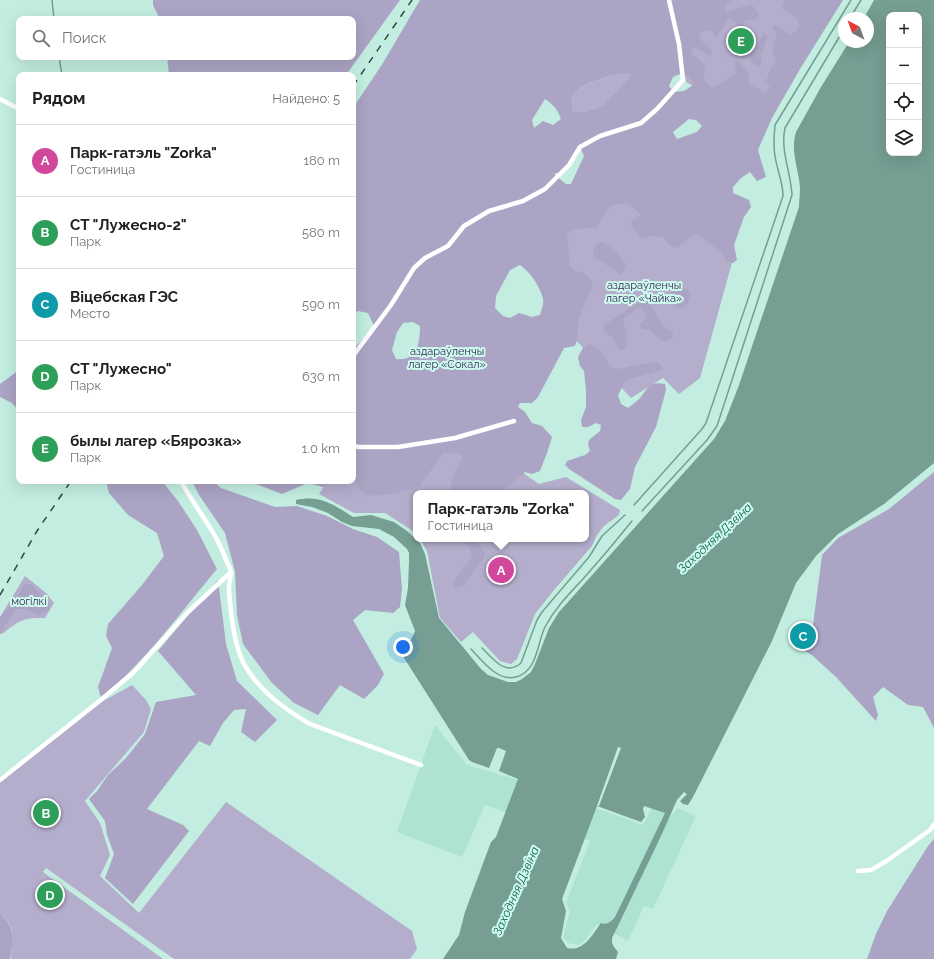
<!DOCTYPE html>
<html lang="ru">
<meta charset="utf-8">
<style>
:root{--surface:#fff;--page:#f2f2f2;--text:#202124;--muted:#757577;--line:#e0e0e0;--accent:#7c3aed}
body{margin:0;font-family:Raleway,sans-serif;background:var(--page);color:var(--text)}
.controls{position:absolute;right:12px;top:12px;display:grid;overflow:hidden;border-radius:8px;box-shadow:0 4px 16px #0002}
.controls button{width:36px;height:36px;display:grid;place-items:center;padding:0;border:0;border-bottom:1px solid var(--line);background:var(--surface);color:var(--text);font:20px sans-serif}
.compass{position:absolute;left:838px;top:12px;width:36px;height:36px;border-radius:50%;background:var(--surface);box-shadow:0 4px 16px #0002;rotate:319deg}
.you{position:absolute;left:403px;top:647px;width:14px;height:14px;margin:-10px;border:3px solid #fff;border-radius:50%;background:#1a73e8;box-shadow:0 0 0 6px #1a73e833}
.badge{display:grid;place-items:center;width:26px;height:26px;border-radius:50%;background:var(--accent);color:#fff;font-size:13px;font-weight:700}
.pin{position:absolute;translate:-50% -50%;border:2px solid #fff;box-shadow:0 1px 4px #0006}
.popup{position:absolute;left:413px;top:490px;width:176px;height:52px;box-sizing:border-box;display:grid;place-content:center;border-radius:8px;background:var(--surface);filter:drop-shadow(0 1px 3px #0005);font-size:13px;white-space:nowrap;color:var(--muted)}
.popup b{font-size:15px;color:var(--text)}
.popup::after{content:'';position:absolute;left:50%;top:100%;margin-left:-8px;border:8px solid transparent;border-top-color:var(--surface)}
.list{margin:0;padding:0;list-style:none}
h2{display:flex;justify-content:space-between;align-items:center;height:52px;margin:0;padding:0 16px;font-size:17px}
h2 small{font-size:13px;font-weight:400;color:var(--muted)}
.list li{display:grid;grid-template-columns:26px 1fr auto;gap:12px;align-items:center;box-sizing:border-box;height:72px;padding:0 16px;border-top:1px solid var(--line)}
.list b{display:block;font-size:15px;white-space:nowrap}
.list p{margin:0;font-size:13px;white-space:nowrap;color:var(--muted)}
.list em{font-size:13px;font-style:normal;color:var(--muted)}
.icon{flex:none;width:22px;height:22px;fill:none;stroke:currentColor;stroke-width:2;stroke-linecap:round;stroke-linejoin:round}
.map{position:relative;flex:none;width:934px;height:959px;overflow:hidden}
.search{position:absolute;background:var(--surface);box-shadow:0 4px 16px #0002;left:16px;top:16px;width:340px;height:44px;display:flex;align-items:center;gap:10px;box-sizing:border-box;padding:0 14px;border-radius:8px;color:var(--muted);font-size:15px}
.panel{position:absolute;background:var(--surface);box-shadow:0 4px 16px #0002;left:16px;top:72px;width:340px;height:412px;border-radius:8px}
.map>svg:first-child{display:block}
</style>
<div class="map">
<svg width="934" height="959" viewBox="0 0 934 959">
<rect width="100%" height="100%" fill="#c2ede0"/>
<path fill="#aee3d4" d="M435,725l32,40 44,13 132,47 9,-17 19,8 7,-8 18,8 -43,93 -9,-3 -16,35 -31,-17 -11,15 -8,6 -10,-2 -5,-6 7,-26 -4,-8 24,-62 -105,-36 -23,52 -65,-25z"/>
<path fill="#b4adcc" d="M672,0h151l-63,125 -74,-43z
M618,74l13,1 -29,31 -18,6h-11c-2,-5 -3,-13 1,-18 8,-11 32,-16 44,-20z
M616,174l117,85 -33,119 -21,16 -16,-16 -32,20 -59,-62 -20,-120z
M477,441l62,43 27,-7 54,33 -1,5 -15,11 -7,9 -5,11 -38,44 -19,24 -18,45 -6,5 -11,-3 -27,-29 -12,10 -21,-24 -13,-67 -7,-12h166v-46h-170v40l-31,-20h-31l-35,-19 8,-13h26v-26z
M25,576l21,17 8,10 -9,15c-16,0 -21,0 -34,9 -4,3 -6,6 -11,7v-17z
M132,685l14,15 5,9 -7,23 -59,69 15,22 10,32 -10,21 39,37 87,-111 186,129 5,18 -7,10h-236l-128,-91 -3,4 120,87h-152c0,-20 7,-31 -11,-46v-136l96,-72z"/>
<path fill="#aba4c4" fill-rule="evenodd" d="M153,0h247l-54,75h-177l-2,-18h186v-38h-193l-7,-14z
M420,0h311l-7,7 3,5 24,-8 8,10 -2,5 -12,2 -6,18 5,7 11,3 9,-17 4,5 -7,17 1,11 -6,1 -7,-8h-7l-3,-7 -10,-7 8,-22 -8,-4 -13,20 -4,-7 -8,-1 -5,5 2,5 11,10 -1,7 -18,-11 -2,7 14,12 -2,15 9,8c11,-4 14,-10 25,-14l-3,-13 5,1 10,11v11l17,9 4,-7 -7,-5 4,-2 4,-11 5,-7 -4,-10 5,-17 -5,-7 3,-3 16,11 9,-8 -4,-9 -11,-7 -3,-5 4,-6h57l-43,69 -28,49 -14,32 8,27 -9,4 -7,-9 -9,6 -8,9v6l16,7 2,7 -7,10 -10,28 3,15 -4,3 -6,-1 -6,-10 -25,-19 -19,15 -7,-2 -7,-9 -8,-1 -13,2 -8,-8 -3,-8 10,-7 -12,-11c-3,0 -9,-1 -13,0 -11,3 -13,16 -20,24l-20,1 -9,5 3,33c11,9 19,2 23,20 -3,5 -14,28 -15,35 -1,8 1,16 -3,24l-11,2 -26,49 -6,6h-12l-2,4 7,5 7,11 10,3 10,11 -5,16 -7,18 -8,3 -7,-2 -25,21h-50c1,-15 5,-23 13,-36l-2,-3 -8,-1h-10l-23,33c-8,5 -42,11 -52,9 -4,-1 -8,-5 -11,-7v-5l-4,-7v-127l22,-21 -7,-15 -10,-2 -5,3v-206l30,-45zM618,74l13,1 -29,31 -18,6h-11c-1,-5 -3,-13 1,-18 8,-11 31,-16 44,-20zM680,74c8,1 11,3 13,11l-9,6 -10,1 -5,-6 4,-9zM545,99c8,5 13,11 16,20l-8,6 -10,-4 -9,7 -2,-8zM689,119l7,1 6,6 -5,6 -20,7 -4,-7zM581,149l3,7 -13,28h-5l-11,-9v-2h7zM520,265c11,8 20,21 23,34 1,5 -2,12 -3,16l-8,2 -13,-4 -9,5 -7,-2 -8,-8 1,-12 14,-26zM413,322l7,4c0,17 -3,36 -24,33l-4,-9 5,-18 6,-9z
M602,242c12,5 17,13 24,24l-2,5 -4,3 -27,-18 2,-11z
M675,288h8l6,3c3,10 -1,13 -8,18 -9,-4 -10,-9 -10,-18z
M644,302l6,3 4,5 9,16 10,7v5c-16,8 -14,-3 -24,-9l-4,1 -4,-2 -1,-4 7,-7 -3,-5 -4,-4c-6,3 -13,6 -17,12l4,14 -1,5 1,5 -2,5 -6,2 -6,-13 -10,-7 1,-6 34,-22z
M589,344c6,3 13,8 17,14 1,1 2,5 3,6 7,9 17,3 26,1 8,-1 14,-1 22,-3l5,4v4l-36,10 -8,15 3,9 7,4c4,-3 9,-7 12,-10 9,-11 9,-17 25,-14l1,6 -10,37 -21,40 -5,22 -9,11 -6,-1 -46,-30 -4,-4 2,-4 18,-6 5,-4 -2,-7 1,-4 11,-9 1,-6 -5,-2 -8,4h-6l-1,-7 5,-13v-16l-2,-20 -4,-5 -2,-9 5,-9z
M19,370v41l-7,-8 -12,-6v-13z
M934,472v256l-11,-21 -15,-2 -25,-18 -10,10 5,18 -2,6 -40,-44 -23,-21 -11,-7 -3,-9 14,-15 9,-70 16,-17 51,-29z
M106,481h56l16,20 19,29 20,39c-37,44 -71,92 -116,129l-3,-11 14,-39 -6,-12 2,-12 34,-39 22,-29 -7,-23 -29,-18 -19,-22z
M192,481h21l8,7 54,19 22,-1 30,10 26,13 24,8 22,15 3,37 -2,18 -7,6 -28,-3 -12,10 31,54 -6,11 -14,14 -24,-14 -22,30 -24,-12 -22,-20 -29,-39 -6,-29 -2,-43 -10,-39 -26,-38z
M248,481h82l-7,6 -15,-4 -26,11z
M462,539h13l10,14 -2,6 -20,27 -7,2 -3,-4 4,-7 15,-20 -2,-9z
M218,580l8,64 11,37 40,39 -22,22 -14,-10 5,-23 -12,1 -11,13 -13,23 -11,-5 -52,68 36,16 6,6 -56,73 -28,-26 9,-24 -7,-19 -2,-14 -16,-22 8,-8 11,-16 18,-17 19,-24 11,-32 40,-7 -38,-44z
M24,584h7l19,20 -1,6 -9,5 -15,-6h-9l-16,25v-17l9,-11 8,-7z
M934,839v120h-67l9,-25 11,-23 41,-65z
M0,913c16,14 13,27 10,46h-10z"/>
<path fill="#769e93" fill-rule="evenodd" d="M874,0h60v463l-50,41 -46,30 -22,22 -20,27 -24,58 -79,156 -5,8 -5,-1 -3,-3 7,-7 -3,-2 -7,8 -16,36 -45,94 -4,8v5l2,4 4,5 -2,7h-173l16,-24 6,-23 26,-70 5,-5 22,-58 -19,-8 7,-20 -7,-3h-2l-8,20 -17,-6 -3,-2 -70,-110 12,-10 4,-9 -10,-26 3,-17 1,-27v-8l-2,-4 -13,-12 -15,-8 -27,-3 -10,-4 -14,-9 -16,-6 -16,-3v-4c18,-4 30,0 46,10 4,2 7,5 11,7l18,-2 23,7 13,9 13,12 5,11 14,64 42,51 7,6 20,7h8l6,-3 9,-7 4,-8 14,-36 10,-16 155,-173 11,-18 14,-36 60,-178c0,-6 1,-13 1,-19 -1,-18 -10,-37 -4,-56l25,-45 28,-45h19v-24h-4zM889,15h30v138h-30zM597,806l44,16 4,-5 -2,-8 1,-3 21,7 -50,104c-4,5 -8,8 -14,6 -9,12 -17,29 -34,25l-6,-10 5,-27 -4,-12z"/>
<path fill="#c2ede0" d="M618,747l3,1 -22,58h-2z"/>
<g fill="none" stroke-linecap="round" stroke-linejoin="round">
<path stroke="#769e93" stroke-width="1.5" d="M52,0l2,19
M850,18l11,-18
M59,57l3,18
M634,505l68,-76 4,-6 77,-227c0,-14 -6,-26 -8,-40 -2,-10 -1,-20 0,-31l76,-125
M642,511l65,-71 10,-14 75,-231c-1,-22 -12,-45 -7,-67l59,-99
M482,648c11,10 23,29 39,15l16,-43 5,-8 47,-55 13,-21 23,-21
M471,649c11,12 27,33 45,28 22,-6 21,-34 29,-50 10,-19 24,-33 38,-48 17,-19 33,-38 49,-58"/>
<path stroke="#fff" stroke-width="4.5" d="M0,99l19,10
M353,356l38,-51 23,-37 11,-10 23,-12 16,-20 25,-15 34,-10 22,-12 24,-24 11,-18 20,-11 41,-13 16,-14 26,-29 -4,-36 -10,-44
M353,445l5,2h40l57,-9 59,-17
M181,481c14,27 35,50 45,79 2,4 4,8 5,12 0,5 -2,10 -2,15 0,11 2,23 3,33 2,14 5,30 11,42 14,27 41,47 67,62l111,41
M0,780l97,-77 37,-31 53,-59 44,-41
M858,871l13,-1 17,-10 42,-30 4,-5"/>
<path stroke="#314741" stroke-width="1.5" stroke-dasharray="7 7" stroke-linecap="butt" d="M353,86l59,-86
M0,595l37,-64 34,-50"/>
</g>
<g text-anchor="middle" dominant-baseline="central" stroke-width="4" stroke-linejoin="round" paint-order="stroke">
<g font-size="11" fill="#352854" stroke="#cffaee">
<text x="644" y="285">аздараўленчы<tspan x="644" dy="13">лагер «Чайка»</tspan></text>
<text x="447" y="351">аздараўленчы<tspan x="447" dy="13">лагер «Сокал»</tspan></text>
<text x="29" y="601">могілкі</text>
</g>
<g font-size="12" font-style="italic" fill="#116252" stroke="#cffaee">
<text transform="translate(715 538) rotate(-43)">Заходняя Дзвіна</text>
<text transform="translate(516 891) rotate(-66)">Заходняя Дзвіна</text>
</g>
</g>
</svg>
<div class="controls">
<button>+</button>
<button>−</button>
<button><svg class="icon" aria-label="locate" viewBox="0 0 24 24"><circle cx="12" cy="12" r="6"/><path d="M12 2v4M12 18v4M2 12h4M18 12h4"/></svg></button>
<button><svg class="icon" aria-label="layers" viewBox="0 0 24 24"><path d="M12 4l9 5-9 5-9-5zM3 14l9 5 9-5"/></svg></button>
</div>
<svg class="compass" viewBox="-18 -18 36 36"><path d="M0-13l5 13h-10z" fill="#e53935"/><path d="M0 13l5-13h-10z" fill="#757577"/></svg>
<div class="you"></div>
<div class="pin badge" style="left:501px;top:570px;background:#d1479c">A</div>
<div class="popup"><b>Парк-гатэль &quot;Zorka&quot;</b>Гостиница</div>
<div class="pin badge" style="left:46px;top:813px;background:#2e9e5b">B</div>
<div class="pin badge" style="left:803px;top:636px;background:#0f9aa8">C</div>
<div class="pin badge" style="left:50px;top:895px;background:#2e9e5b">D</div>
<div class="pin badge" style="left:741px;top:41px;background:#2e9e5b">E</div>
<div class="search"><svg class="icon" aria-label="search" viewBox="0 0 24 24"><circle cx="10" cy="10" r="6"/><path d="M15 15l6 6"/></svg>Поиск</div>
<section class="panel">
<h2>Рядом<small>Найдено: 5</small></h2>
<ul class="list">
<li><span class="badge" style="background:#d1479c">A</span><div><b>Парк-гатэль &quot;Zorka&quot;</b><p>Гостиница</p></div><em>180 m</em></li>
<li><span class="badge" style="background:#2e9e5b">B</span><div><b>СТ &quot;Лужесно-2&quot;</b><p>Парк</p></div><em>580 m</em></li>
<li><span class="badge" style="background:#0f9aa8">C</span><div><b>Віцебская ГЭС</b><p>Место</p></div><em>590 m</em></li>
<li><span class="badge" style="background:#2e9e5b">D</span><div><b>СТ &quot;Лужесно&quot;</b><p>Парк</p></div><em>630 m</em></li>
<li><span class="badge" style="background:#2e9e5b">E</span><div><b>былы лагер «Бярозка»</b><p>Парк</p></div><em>1.0 km</em></li>
</ul>
</section>
</div>
